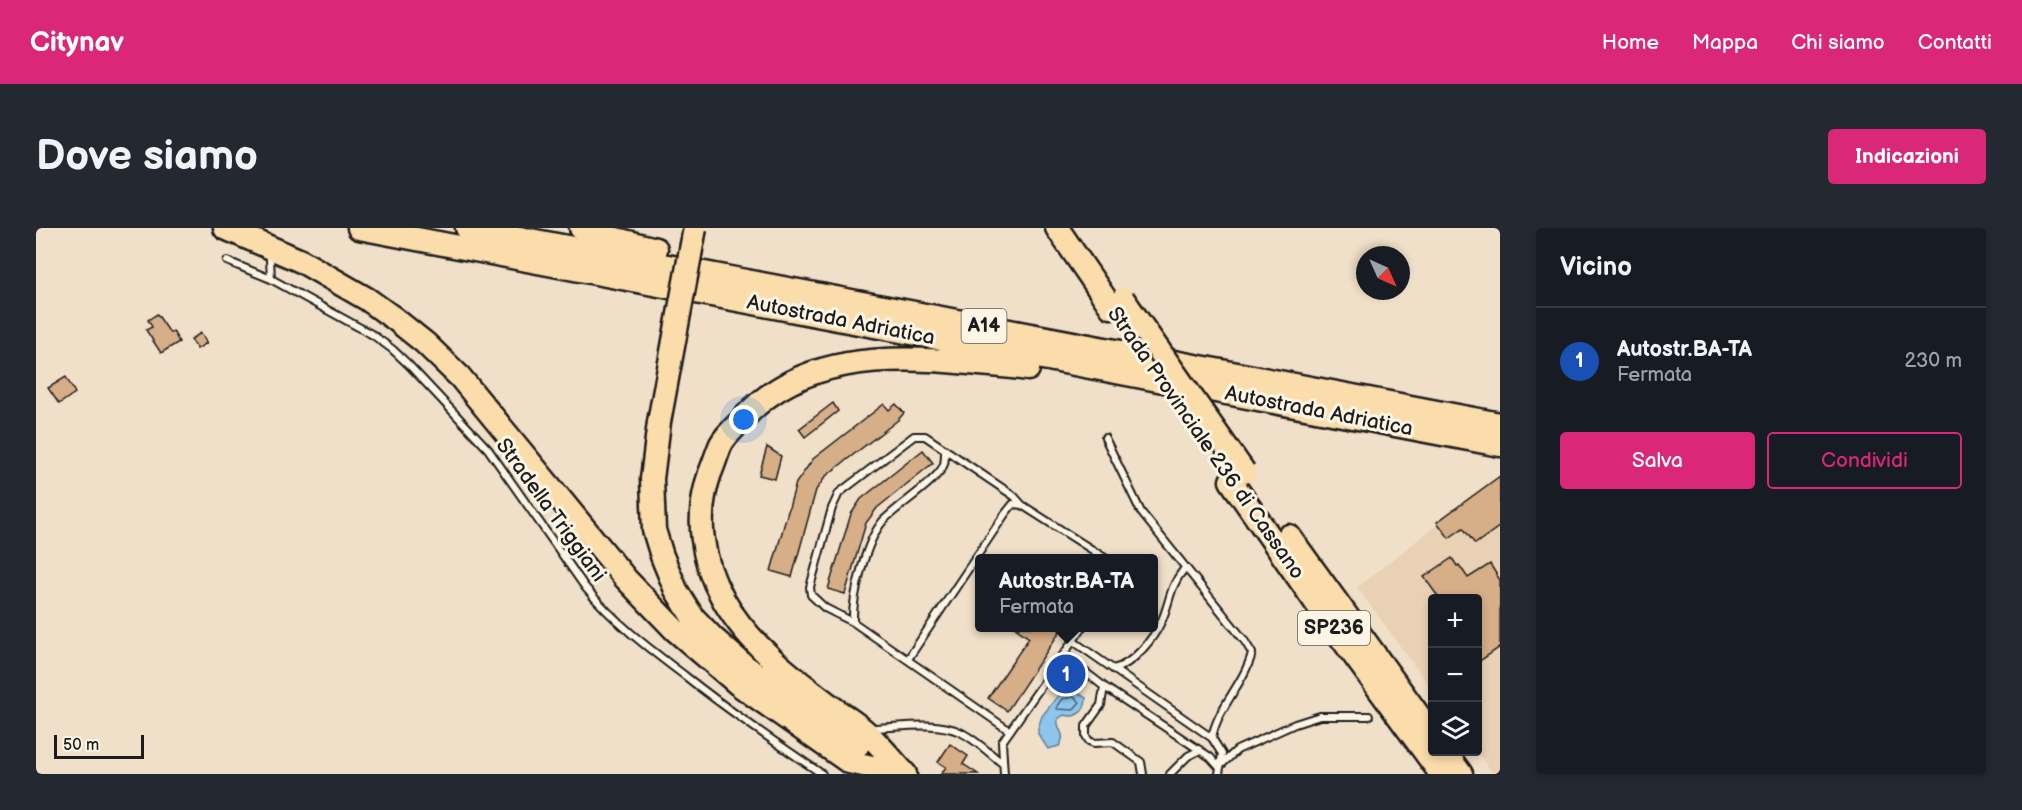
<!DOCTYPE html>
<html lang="it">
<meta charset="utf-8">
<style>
:root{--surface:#171b24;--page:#242831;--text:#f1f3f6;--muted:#9ea1a6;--line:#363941;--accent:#db2777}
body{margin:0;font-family:"Balsamiq Sans",sans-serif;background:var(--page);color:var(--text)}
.controls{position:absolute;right:18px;bottom:18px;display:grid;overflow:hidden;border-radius:6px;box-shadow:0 3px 9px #0003}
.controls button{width:54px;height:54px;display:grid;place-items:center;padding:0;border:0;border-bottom:2px solid var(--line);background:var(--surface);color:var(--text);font:30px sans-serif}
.compass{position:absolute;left:1320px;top:18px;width:54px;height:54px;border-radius:50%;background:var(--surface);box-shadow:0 3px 9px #0003;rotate:135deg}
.scale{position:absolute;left:18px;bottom:15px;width:90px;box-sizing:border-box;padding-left:6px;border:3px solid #1c1c1c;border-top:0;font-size:16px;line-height:21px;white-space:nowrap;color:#1c1c1c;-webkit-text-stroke:4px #fcf5e5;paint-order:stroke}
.you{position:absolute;left:708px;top:192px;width:21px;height:21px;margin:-15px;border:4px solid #fff;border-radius:50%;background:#1a73e8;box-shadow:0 0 0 9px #1a73e833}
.badge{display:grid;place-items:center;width:39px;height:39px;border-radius:50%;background:var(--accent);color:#fff;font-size:20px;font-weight:700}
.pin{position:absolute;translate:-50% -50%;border:3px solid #fff;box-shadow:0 2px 6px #0006}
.popup{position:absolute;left:939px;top:326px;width:183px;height:78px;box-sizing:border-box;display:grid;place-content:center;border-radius:6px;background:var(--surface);filter:drop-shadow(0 2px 4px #0005);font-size:20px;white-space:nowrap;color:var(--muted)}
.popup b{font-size:22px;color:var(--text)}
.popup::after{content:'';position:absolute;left:50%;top:100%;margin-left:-12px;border:12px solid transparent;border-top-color:var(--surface)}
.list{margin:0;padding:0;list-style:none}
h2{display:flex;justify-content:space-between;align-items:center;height:78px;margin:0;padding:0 24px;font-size:26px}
h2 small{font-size:20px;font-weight:400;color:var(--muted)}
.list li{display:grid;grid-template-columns:39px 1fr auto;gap:18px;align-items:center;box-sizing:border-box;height:108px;padding:0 24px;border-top:2px solid var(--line)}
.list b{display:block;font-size:22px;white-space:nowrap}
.list p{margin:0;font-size:20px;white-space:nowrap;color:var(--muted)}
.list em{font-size:20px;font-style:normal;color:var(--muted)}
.actions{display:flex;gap:12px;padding:18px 24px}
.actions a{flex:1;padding:14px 0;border:2px solid var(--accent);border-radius:6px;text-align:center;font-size:21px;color:var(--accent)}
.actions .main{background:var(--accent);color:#fff}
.icon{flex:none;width:33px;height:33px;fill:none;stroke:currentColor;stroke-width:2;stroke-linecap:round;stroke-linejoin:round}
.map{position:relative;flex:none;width:1464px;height:546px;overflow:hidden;border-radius:6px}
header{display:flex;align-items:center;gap:36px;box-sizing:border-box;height:84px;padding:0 30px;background:var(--accent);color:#fff}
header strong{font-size:28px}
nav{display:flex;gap:33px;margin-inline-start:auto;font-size:21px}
.intro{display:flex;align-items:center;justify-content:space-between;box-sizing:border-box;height:144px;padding:0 36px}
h1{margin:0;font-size:42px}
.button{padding:15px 27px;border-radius:6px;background:var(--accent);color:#fff;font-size:21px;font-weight:700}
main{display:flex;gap:36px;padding:0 36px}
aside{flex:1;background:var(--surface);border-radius:6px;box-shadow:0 3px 9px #0003}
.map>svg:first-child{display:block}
</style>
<header>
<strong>Citynav</strong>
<nav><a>Home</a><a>Mappa</a><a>Chi siamo</a><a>Contatti</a></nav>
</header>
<div class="intro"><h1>Dove siamo</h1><a class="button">Indicazioni</a></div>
<main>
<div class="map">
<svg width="1464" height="546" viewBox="0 0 1464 546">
<rect width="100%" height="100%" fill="#f1e0c9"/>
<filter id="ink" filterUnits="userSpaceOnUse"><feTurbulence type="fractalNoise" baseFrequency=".0167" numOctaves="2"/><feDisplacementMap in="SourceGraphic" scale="12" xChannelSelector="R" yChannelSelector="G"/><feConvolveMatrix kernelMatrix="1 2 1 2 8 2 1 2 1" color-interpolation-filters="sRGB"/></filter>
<g filter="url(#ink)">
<path fill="#e9d1b5" d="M1460,251l4,1v294h-7l-16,-22 1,-154h-46v92l-75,-103z"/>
<path fill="#8dc5ec" stroke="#608199" stroke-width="1.5" d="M1039,463l11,7c0,13 -10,21 -22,17l-6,4c-2,13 10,13 1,27l-11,3 -10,-15v-6l4,-12 18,-23z"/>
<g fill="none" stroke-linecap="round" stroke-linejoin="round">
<path stroke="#49606f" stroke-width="1.5" d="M1038,469l6,5 -7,8 -16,-1v-3l5,-7z"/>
</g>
<path fill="#d6ae87" stroke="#1c1c1c" stroke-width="1.5" d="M121,86l13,19 3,-2 6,11 -18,11 -15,-23 6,-3 -4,-7z
M165,105l6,10 -10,6 -6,-10z
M30,149l9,16 -16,11 -11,-16z
M797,175l5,8 -33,26 -6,-8z
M848,176l5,6 7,-6 8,9 -6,7 -72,56 -10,14 -24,87 -21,-6 25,-88 17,-24z
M731,219l14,9 -6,23 -16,-4z
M887,222l10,13 -56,45 -11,15 -21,71 -17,-5 23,-75 10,-15z
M1464,248v50l-25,18 -12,-16 -14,10 -12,-16z
M1416,330l5,8 2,-1 9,13 22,-14 10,16v67l-22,15v-64h-39l-15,-21z
M978,399h49l-56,84 -19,-13 41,-60z
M914,516l18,12 -5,8 15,10h-37l5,-7 -8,-5z"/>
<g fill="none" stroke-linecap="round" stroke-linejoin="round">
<defs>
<path id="lane" d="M234,31l1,20 102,56 19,14 17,16 79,84 97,138c28,34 63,61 99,88 44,35 91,67 138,99
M191,33l44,18
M1069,210l36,74 103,128 8,13c-8,31 -35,55 -40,85l10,16 -3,20
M817,394c-1,-26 13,-81 30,-101 13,-14 57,-42 61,-57 1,-4 1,-9 1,-14
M1037,413l139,97
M1027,427l43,33 104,69 9,10
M872,431l97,-145 8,-10 9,1
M1077,441c20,-4 41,-31 49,-49 9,-21 7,-32 22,-51
M1068,459l-3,18 -15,21v10l3,5 5,2 19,-1 28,20 2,12
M834,500c28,0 63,-8 90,4 15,7 29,21 42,31
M974,503l-157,-109 -28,-14 -14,-13 -1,-8 22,-79 7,-15 75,-57h11l89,60 8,9 83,53
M1186,536l15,-14 58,-26 25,-8h49
M968,546l-2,-32 80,-114
M1134,546l18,-18 12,-6"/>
<path id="highway" d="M189,0l76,33 66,38 28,20 30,24 35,34 166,202 49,51 63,54 111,78 56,12
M323,0l1141,217
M431,0l1033,196
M545,0l23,8 52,13
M1021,0l54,79
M638,113l-15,81 -7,57 2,51 8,26 14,34 16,26 22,23 32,28 112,78
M1195,253l90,129 120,164
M1253,308l143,198
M1409,524l16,22
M869,546c-12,-13 -24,-28 -37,-40 -10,-10 -24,-18 -36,-27 -40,-30 -84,-63 -109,-108 -22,-39 -28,-83 -13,-126 4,-9 7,-20 11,-29 5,-9 14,-17 21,-24 56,-65 148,-65 227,-57 20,2 39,3 59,6"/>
</defs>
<use href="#lane" stroke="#1c1c1c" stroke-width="10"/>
<use href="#highway" stroke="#1c1c1c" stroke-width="27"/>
<use href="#lane" stroke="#fcf5e5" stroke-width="6"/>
<use href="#highway" stroke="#fbdcab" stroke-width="22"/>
<defs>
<path id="highway-bridge" d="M1087,71l121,173
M638,113l21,-113"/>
</defs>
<use href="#highway-bridge" stroke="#1c1c1c" stroke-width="27" stroke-linecap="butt"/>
<use href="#highway-bridge" stroke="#fbdcab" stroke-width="22"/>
</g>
</g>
<g text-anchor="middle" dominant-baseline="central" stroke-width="6" stroke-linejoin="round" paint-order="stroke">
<g fill="#fcf5e5" stroke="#5f5d58" stroke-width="1.5">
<rect x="925.5" y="81" width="45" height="34" rx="4.5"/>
<rect x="1262" y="383" width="72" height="34" rx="4.5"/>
</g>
<g font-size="20" font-weight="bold" fill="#1c1c1c">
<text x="948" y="98">A14</text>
<text x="1298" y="400">SP236</text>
</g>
<g font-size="21" fill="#1c1c1c" stroke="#fcf5e5">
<text transform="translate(805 92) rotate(11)">Autostrada Adriatica</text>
<text transform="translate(1283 183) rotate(11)">Autostrada Adriatica</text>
<text transform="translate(1170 215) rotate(55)">Strada Provinciale 236 di Cassano</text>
<text transform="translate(515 282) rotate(54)">Stradella Triggiani</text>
</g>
</g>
</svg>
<div class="controls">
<button>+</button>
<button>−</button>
<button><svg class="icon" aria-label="layers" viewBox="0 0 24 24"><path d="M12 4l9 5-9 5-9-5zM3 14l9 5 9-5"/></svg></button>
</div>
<svg class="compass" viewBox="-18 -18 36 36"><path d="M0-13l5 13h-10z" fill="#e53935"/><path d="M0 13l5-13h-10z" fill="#9ea1a6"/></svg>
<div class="scale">50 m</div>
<div class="you"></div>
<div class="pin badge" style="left:1030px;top:446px;background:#1a4fb4">1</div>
<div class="popup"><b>Autostr.BA-TA</b>Fermata</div>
</div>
<aside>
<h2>Vicino<small></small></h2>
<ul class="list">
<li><span class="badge" style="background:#1a4fb4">1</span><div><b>Autostr.BA-TA</b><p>Fermata</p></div><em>230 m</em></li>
</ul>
<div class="actions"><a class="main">Salva</a><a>Condividi</a></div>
</aside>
</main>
